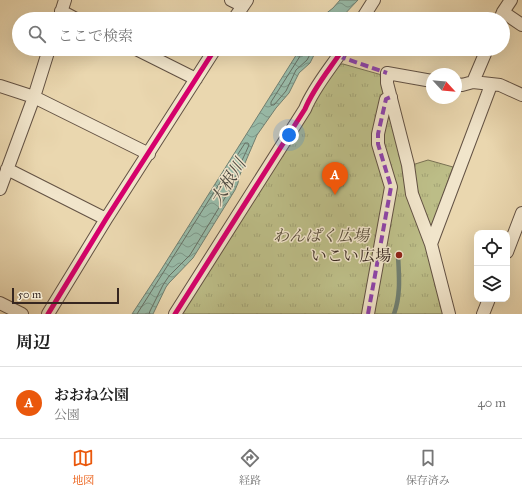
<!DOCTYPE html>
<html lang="ja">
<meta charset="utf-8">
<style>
:root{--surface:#fff;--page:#f6f6f6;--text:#222;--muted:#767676;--line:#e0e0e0;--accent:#ea580c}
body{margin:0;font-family:"IM FELL Great Primer","Noto Serif JP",serif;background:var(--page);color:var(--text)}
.controls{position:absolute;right:12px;bottom:12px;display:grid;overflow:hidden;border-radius:8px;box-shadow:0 4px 16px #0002}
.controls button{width:36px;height:36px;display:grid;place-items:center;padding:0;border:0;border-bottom:1px solid var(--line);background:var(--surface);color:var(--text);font:20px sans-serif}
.compass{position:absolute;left:426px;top:68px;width:36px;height:36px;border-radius:50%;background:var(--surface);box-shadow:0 4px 16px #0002;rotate:116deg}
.scale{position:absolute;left:12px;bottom:10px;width:107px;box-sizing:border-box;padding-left:4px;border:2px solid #362620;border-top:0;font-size:11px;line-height:14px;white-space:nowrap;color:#362620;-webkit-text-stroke:3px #f1e5cb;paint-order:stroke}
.you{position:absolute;left:289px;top:135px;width:14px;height:14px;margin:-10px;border:3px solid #fff;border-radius:50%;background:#1a73e8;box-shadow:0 0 0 6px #1a73e833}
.badge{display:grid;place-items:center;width:26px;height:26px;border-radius:50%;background:var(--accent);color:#fff;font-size:13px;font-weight:700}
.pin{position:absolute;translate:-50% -33px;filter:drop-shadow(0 1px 2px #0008)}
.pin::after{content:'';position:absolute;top:21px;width:14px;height:12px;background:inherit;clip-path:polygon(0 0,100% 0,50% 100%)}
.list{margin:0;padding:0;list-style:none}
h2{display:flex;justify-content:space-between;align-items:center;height:52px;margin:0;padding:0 16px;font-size:17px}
h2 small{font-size:13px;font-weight:400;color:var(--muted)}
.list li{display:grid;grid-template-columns:26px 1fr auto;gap:12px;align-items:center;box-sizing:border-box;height:72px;padding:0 16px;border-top:1px solid var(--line)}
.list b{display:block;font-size:15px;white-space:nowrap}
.list p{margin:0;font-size:13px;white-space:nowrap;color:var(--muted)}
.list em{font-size:13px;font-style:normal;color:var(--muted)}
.icon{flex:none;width:22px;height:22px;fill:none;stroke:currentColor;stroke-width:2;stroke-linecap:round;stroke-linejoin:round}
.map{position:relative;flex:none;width:522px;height:314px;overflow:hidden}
.search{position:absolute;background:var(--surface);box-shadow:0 4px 16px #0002;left:12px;right:12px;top:12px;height:44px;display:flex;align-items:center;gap:10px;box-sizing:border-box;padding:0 14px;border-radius:22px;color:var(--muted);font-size:15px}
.sheet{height:124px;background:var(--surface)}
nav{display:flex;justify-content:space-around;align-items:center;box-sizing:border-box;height:56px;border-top:1px solid var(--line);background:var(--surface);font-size:11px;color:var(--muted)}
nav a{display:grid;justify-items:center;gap:2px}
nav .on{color:var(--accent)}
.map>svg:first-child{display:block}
</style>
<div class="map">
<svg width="522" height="314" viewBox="0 0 522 314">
<defs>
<pattern id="park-tufts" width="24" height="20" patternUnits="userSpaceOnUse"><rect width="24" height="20" fill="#bcbd87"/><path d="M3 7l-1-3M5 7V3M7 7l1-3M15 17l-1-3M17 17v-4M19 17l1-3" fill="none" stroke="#a2a274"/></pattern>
<pattern id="water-waves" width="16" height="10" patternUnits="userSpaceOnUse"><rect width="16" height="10" fill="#98baa7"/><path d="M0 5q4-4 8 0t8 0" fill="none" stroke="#7d9788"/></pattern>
</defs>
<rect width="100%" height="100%" fill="#ead7af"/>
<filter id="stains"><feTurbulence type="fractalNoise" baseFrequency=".005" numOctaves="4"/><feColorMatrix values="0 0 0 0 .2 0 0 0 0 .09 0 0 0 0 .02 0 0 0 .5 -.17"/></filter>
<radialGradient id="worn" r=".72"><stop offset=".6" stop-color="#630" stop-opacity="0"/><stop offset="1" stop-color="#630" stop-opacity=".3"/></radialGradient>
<path fill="url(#park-tufts)" stroke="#797254" d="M336,64h7l39,11 64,239h-264z
M428,160l25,7 -21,59 -4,-1 -11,-37 -5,-23z"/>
<path fill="url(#water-waves)" stroke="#717f71" d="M340,0h18l-18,19h-21l14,-11z
M300,49h17l-7,14 -11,10 -10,20 -13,15 -19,27 -18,42 -1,6 -3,7 -42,68 -24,25 -3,4 -13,27h-21l27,-41z"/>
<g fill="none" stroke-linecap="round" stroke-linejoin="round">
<path stroke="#677064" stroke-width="1" d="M303,49l-1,4 -31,49v3h3l12,-14 10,-21 11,-10 6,-11
M137,314l108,-171h3l1,2c-4,10 -10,20 -13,31 -2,4 -3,8 -5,12l-41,67 -21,21 -6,9 -13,26 -1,3"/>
<path stroke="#717f71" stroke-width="4.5" d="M394,314c7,-19 5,-39 4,-59"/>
<defs>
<path id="street" d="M231,0l12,6
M61,11l15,8
M503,12l19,13
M59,19l6,-19
M234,19l13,-19
M362,19l12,-19
M500,19l3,-7 8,-12
M136,49l60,30
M432,81l-45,-8v10l21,82 4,29 19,50 18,70
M473,82l14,-33
M456,84l6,1 11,-3 27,3 22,10
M0,86l34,11 115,57
M7,169l99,50
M0,189l34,-92 15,-48
M431,244l60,-159
M507,252l15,-39
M0,303l22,11
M48,314l58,-95 109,-170
M175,314l130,-205c9,-22 25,-40 38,-60
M368,314l23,-127 -13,-43v-10l8,-35 5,-2
M483,314l6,-15"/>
</defs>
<use href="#street" stroke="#635244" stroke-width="14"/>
<use href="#street" stroke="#f1e5cb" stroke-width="12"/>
<path stroke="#8e44ad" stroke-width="4" stroke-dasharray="8 4" stroke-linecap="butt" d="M338,56l49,17
M368,314l23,-127 -13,-43v-10l8,-35 5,-2"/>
<defs>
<path id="cycleway" d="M48,314l58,-95 109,-170
M175,314l130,-205c9,-22 25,-40 38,-60"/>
</defs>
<use href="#cycleway" stroke="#f1e5cb" stroke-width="8"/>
<use href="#cycleway" stroke="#d6006c" stroke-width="5"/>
</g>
<circle fill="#8f2418" stroke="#f1e5cb" stroke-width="1.5" cx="399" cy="255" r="4"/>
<g text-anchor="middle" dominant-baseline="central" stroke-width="3" stroke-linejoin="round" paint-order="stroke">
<g font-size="16" font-style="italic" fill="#584c3a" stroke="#f1e5cb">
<text x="321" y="235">わんぱく広場</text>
</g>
<g font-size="16" fill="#362620" stroke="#f1e5cb" text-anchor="end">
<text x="391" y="255">いこい広場</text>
</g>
<g font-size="17" font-style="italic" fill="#4e4b42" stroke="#f1e5cb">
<text transform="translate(228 182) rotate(-58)">大根川</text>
</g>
</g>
<rect width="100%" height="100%" filter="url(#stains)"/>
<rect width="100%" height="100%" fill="url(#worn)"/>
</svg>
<div class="controls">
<button><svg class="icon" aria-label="locate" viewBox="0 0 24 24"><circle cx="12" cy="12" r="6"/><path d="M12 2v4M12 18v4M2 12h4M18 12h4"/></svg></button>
<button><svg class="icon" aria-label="layers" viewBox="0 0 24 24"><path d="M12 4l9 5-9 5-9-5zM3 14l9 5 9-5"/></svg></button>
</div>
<svg class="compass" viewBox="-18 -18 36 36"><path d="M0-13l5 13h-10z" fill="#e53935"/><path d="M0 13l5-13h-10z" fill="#767676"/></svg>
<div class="scale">50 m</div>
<div class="you"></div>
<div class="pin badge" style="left:335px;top:195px">A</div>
<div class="search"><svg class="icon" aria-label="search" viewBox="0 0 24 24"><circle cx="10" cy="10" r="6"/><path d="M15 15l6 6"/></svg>ここで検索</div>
</div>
<section class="sheet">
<h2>周辺<small></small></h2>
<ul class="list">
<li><span class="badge">A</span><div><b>おおね公園</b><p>公園</p></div><em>40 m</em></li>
</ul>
</section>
<nav>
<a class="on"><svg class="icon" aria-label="map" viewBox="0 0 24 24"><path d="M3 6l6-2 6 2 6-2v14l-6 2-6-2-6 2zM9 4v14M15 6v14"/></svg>地図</a>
<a><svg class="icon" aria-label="directions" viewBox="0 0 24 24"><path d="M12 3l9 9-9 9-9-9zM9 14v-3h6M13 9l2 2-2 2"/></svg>経路</a>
<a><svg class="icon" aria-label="saved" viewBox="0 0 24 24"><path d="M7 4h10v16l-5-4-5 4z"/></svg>保存済み</a>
</nav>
